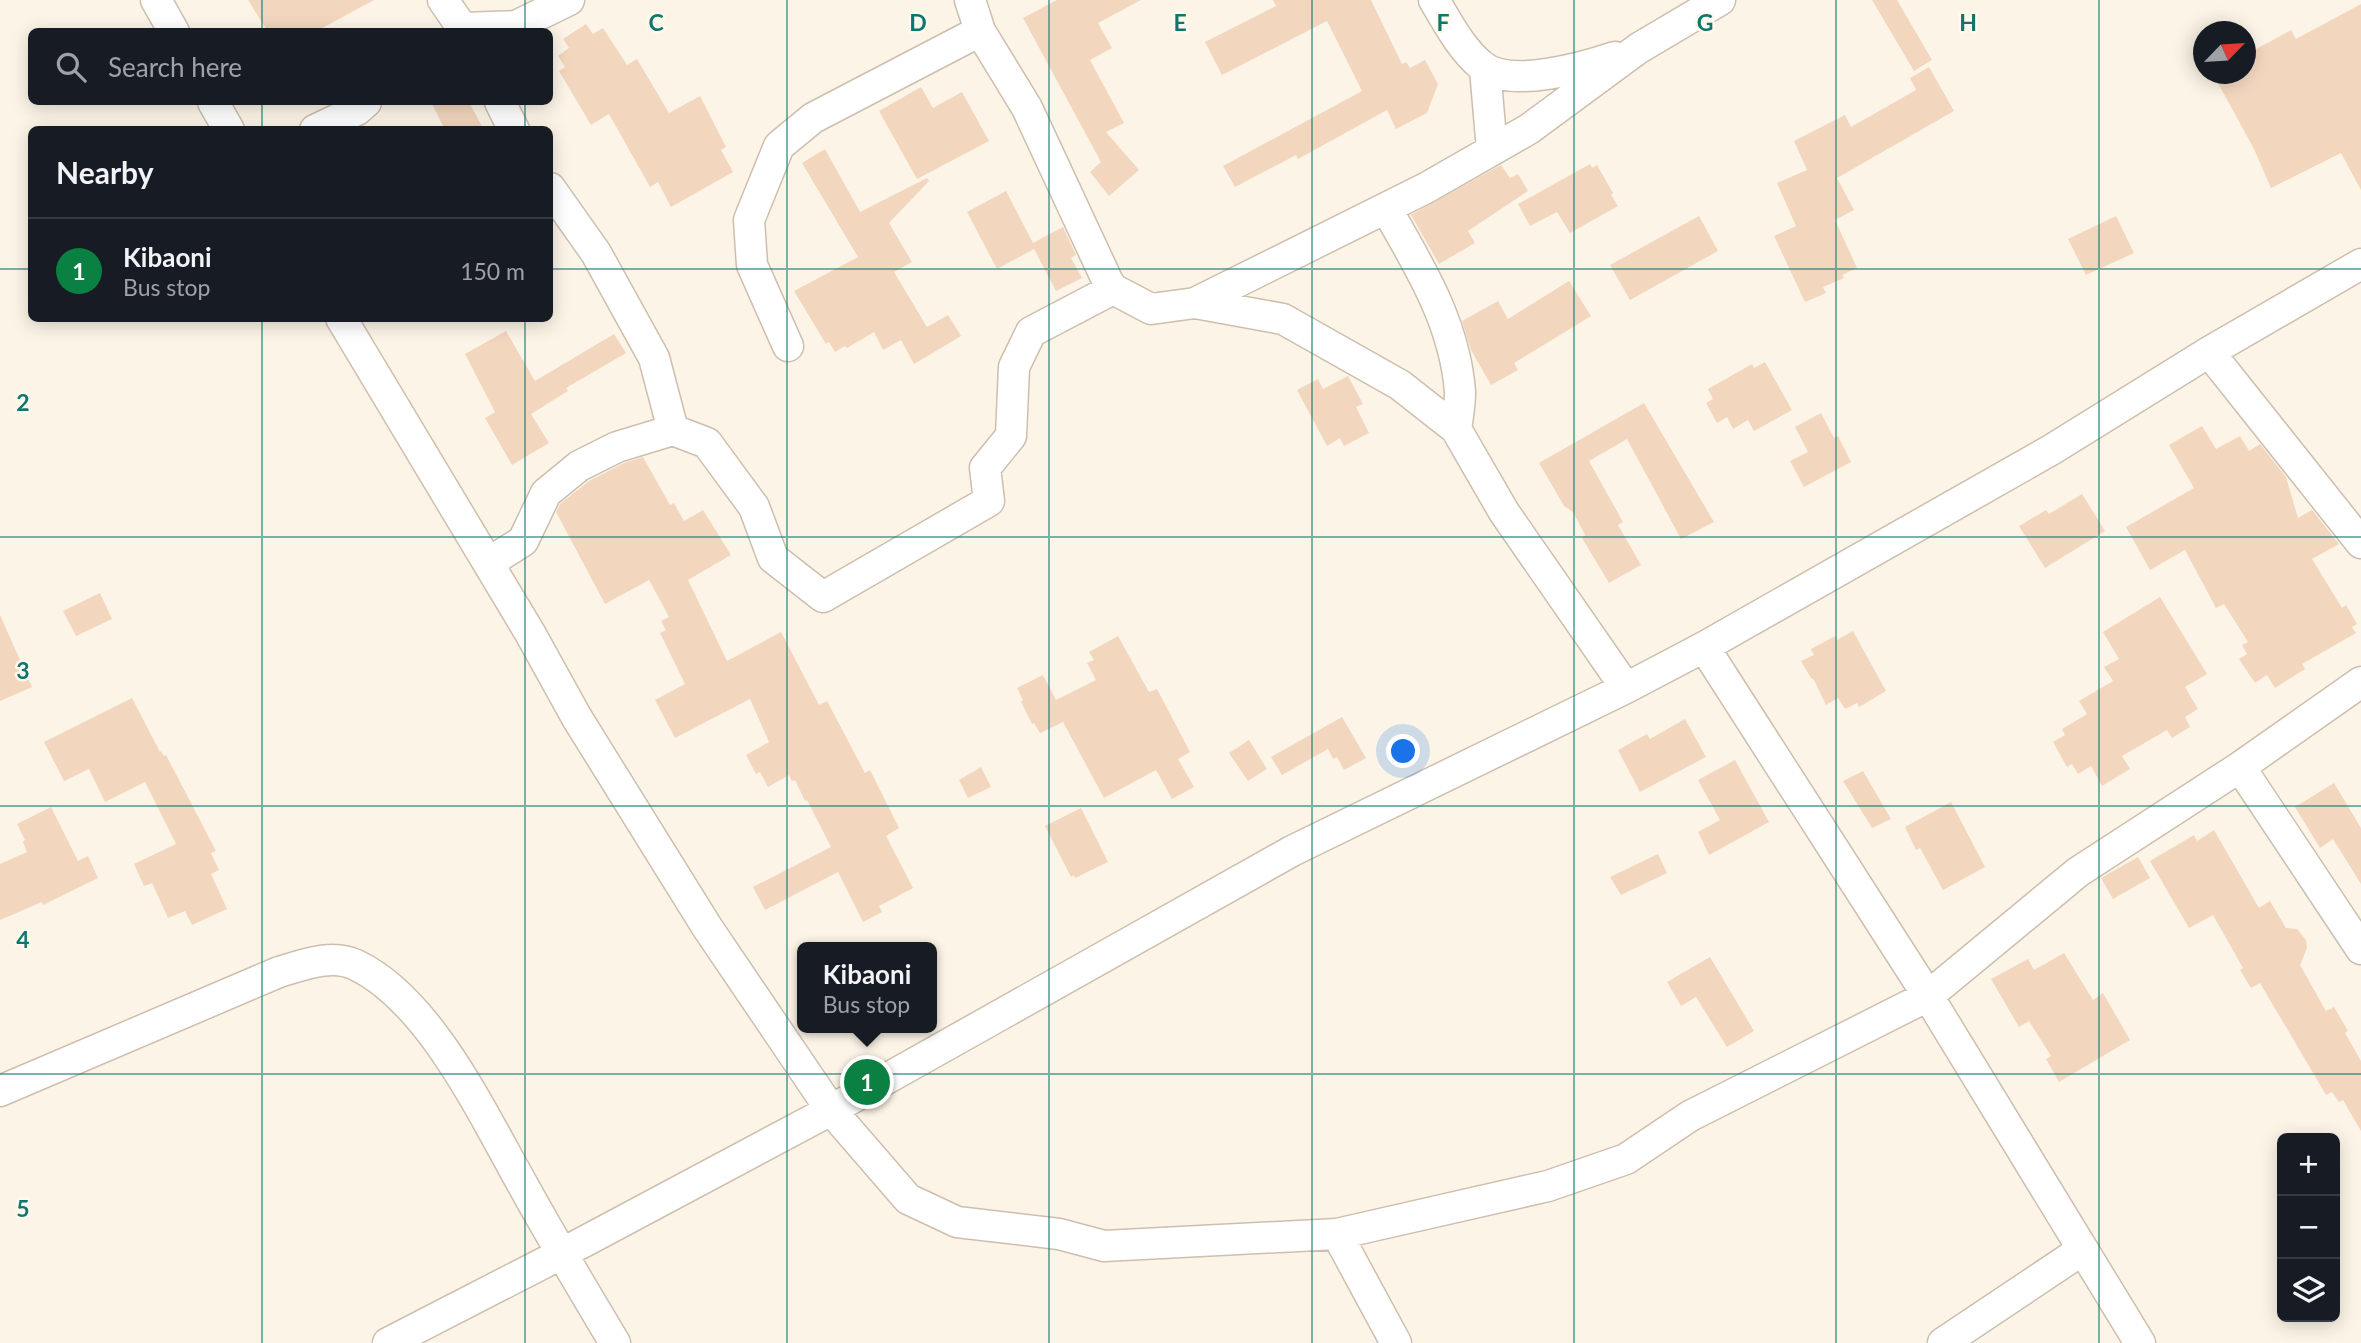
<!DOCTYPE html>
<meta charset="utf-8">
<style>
:root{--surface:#171b24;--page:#242831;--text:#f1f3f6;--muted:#9ea1a6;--line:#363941;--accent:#0b8043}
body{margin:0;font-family:Lato,sans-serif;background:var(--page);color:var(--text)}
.controls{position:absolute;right:21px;bottom:21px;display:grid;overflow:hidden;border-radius:10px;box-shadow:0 4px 18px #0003}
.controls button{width:63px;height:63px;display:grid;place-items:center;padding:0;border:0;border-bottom:2px solid var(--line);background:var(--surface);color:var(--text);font:35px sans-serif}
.compass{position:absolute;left:2193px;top:21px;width:63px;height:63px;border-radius:50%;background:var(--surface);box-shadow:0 4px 18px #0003;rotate:65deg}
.you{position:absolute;left:1404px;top:752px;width:24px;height:24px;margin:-18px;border:5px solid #fff;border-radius:50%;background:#1a73e8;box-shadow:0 0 0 10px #1a73e833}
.badge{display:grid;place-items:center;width:46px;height:46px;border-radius:50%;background:var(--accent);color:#fff;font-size:23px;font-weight:700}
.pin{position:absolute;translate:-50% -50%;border:4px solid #fff;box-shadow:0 2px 7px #0006}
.popup{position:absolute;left:797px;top:942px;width:140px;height:91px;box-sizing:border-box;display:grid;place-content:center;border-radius:10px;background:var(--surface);filter:drop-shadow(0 2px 5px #0005);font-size:23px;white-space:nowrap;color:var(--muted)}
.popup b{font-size:26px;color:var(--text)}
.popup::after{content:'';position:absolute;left:50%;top:100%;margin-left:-14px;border:14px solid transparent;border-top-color:var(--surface)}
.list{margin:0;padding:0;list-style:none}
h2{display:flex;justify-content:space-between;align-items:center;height:91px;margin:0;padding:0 28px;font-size:30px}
h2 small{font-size:23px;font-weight:400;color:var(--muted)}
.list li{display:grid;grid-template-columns:46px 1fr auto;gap:21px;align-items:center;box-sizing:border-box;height:105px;padding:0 28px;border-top:2px solid var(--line)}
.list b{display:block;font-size:26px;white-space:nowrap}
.list p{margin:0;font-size:23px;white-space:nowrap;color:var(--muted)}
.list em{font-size:23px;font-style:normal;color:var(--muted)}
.icon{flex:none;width:38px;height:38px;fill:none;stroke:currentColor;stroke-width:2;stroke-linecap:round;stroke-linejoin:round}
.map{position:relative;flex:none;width:2361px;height:1343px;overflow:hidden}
.search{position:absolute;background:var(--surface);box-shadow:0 4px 18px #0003;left:28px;top:28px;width:525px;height:77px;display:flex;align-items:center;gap:18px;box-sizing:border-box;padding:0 24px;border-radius:10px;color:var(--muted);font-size:26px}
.panel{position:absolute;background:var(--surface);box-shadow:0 4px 18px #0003;left:28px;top:126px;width:525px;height:196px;border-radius:10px}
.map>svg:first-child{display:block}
</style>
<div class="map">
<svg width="2361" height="1343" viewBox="0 0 2361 1343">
<rect width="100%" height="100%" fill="#fcf5e7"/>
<path fill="#f2d6be" d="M248,0h126l-59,32h-47z
M1057,0h84l-43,23 14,25 -22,12 34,63 -18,9 33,38 -30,26 -19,-24 11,-10 -78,-144z
M1273,0h98l31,64 4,-2 4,6 15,-8 13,24 -11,29 -31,16 -9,-19 -89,49 -2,-4 -61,32 -12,-21 139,-75 -35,-70 -105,54 -17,-33 71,-36z
M1872,0h25l35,60 -18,11z
M2361,4v186l-20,-37 -70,35 -17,-39 -41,-75h32v-19l46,-25 5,9z
M586,24l7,10 10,-6 24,37 10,-6 32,54 31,-17 26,51 -5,3 12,22 -62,35 -13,-25 -8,5 -41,-73 -18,11 -32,-54 6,-4 -7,-11 11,-8 -6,-9z
M1929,67l25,44 -117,67 17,32 -19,10 22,48 -15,7 2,3 -21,9 3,6 -21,9 -31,-66 22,-10 -19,-43 30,-13 -13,-29 51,-26 6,12 65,-37 -6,-12z
M921,87l12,21 29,-16 27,49 -72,38 -38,-68z
M431,102h38l15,28h-39z
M825,149l35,63 67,-34 2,3 -40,42 23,39 -18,10 33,55 21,-12 13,21 -47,28 -13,-24 -18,10 -9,-18 -27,16 -2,-2 -10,6 -6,-10 -3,2 -32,-53 64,-34 -56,-94z
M1590,164l2,4 5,-3 16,28 -2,2 7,11 -48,27 -13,-21 -27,14 -12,-22z
M1501,165l9,13 8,-4 10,17 -60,40 7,12 -36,21 -28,-49z
M1006,191l27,52 30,-16 13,28 -5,3 11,20 -26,13 -22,-42 -37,20 -30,-57z
M1699,216l19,35 -88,49 -20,-35z
M2116,216l18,37 -48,22 -18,-36z
M1569,281l22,35 -77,47 4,7 -27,15 -20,-35 -9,-29 36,-20 10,18z
M506,331l29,50 79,-47 12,19 -60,35 2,3 -37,23 18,29 -37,22 -27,-47 10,-6 -30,-58z
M1765,362l27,48 -38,21 -6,-11 -15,9 -6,-12 -10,6 -11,-20 7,-4 -5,-10 44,-25 2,4z
M1348,376l15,28 -7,3 13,26 -25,13 -4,-8 -13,8 -30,-56 21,-11 5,10z
M1644,403l70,119 -33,17 -54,-100 -38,22 34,61 -5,3 23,40 -32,18 -27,-45 3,-3 -12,-23 -9,-6 -25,-43z
M1821,413l13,25 4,-2 13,26 -47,25 -14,-26 18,-9 -13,-25z
M2202,426l14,23 24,-13 9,15 11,-7 26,33 12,41 14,-8 27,34 -27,15 30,49 4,-3 11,19 -5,3 4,6 -54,31 3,5 -30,19 -8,-13 -12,8 -16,-24 8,-5 -5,-9 6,-3 -24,-38 -8,4 -31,-58 -35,20 -24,-43 68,-39 -25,-43z
M643,457l27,48 4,-2 10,18 19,-11 28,45 -43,25 39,81 54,-29 38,73 8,-4 38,72 5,-3 29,58 -13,8 27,52 -34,18 3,6 -19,10 -25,-50 -73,38 -12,-23 78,-40 -24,-47 -2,1 -10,-21 -3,1 -3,-6 -21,12 -8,-15 -4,2 -10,-19 23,-13 -19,-43 -75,39 -20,-38 30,-16 -25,-51 6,-3 -5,-9 8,-4 -20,-37 -44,24 -49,-92 4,-8 29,-23 35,-18z
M2082,494l23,37 -60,37 -26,-42 27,-16 3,4z
M100,593l12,26 -36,17 -13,-25z
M2160,597l47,77 -22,13 13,22 -13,8 5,10 -18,11 -5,-8 -45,26 8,13 -28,17 -11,-20 -13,8 -6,-10 -5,3 -14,-25 12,-7 -3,-6 25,-15 -8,-13 34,-20 -9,-14 15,-8 -16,-27z
M0,615l32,72 -32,14z
M1853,631l33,60 -27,16 -2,-4 -12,6 -7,-11 -12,7 -12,-25 -3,-2 -10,-17 13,-6 -3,-6 24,-13 2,4z
M1118,636l31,56 8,-3 33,63 -12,7 16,28 -22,12 -16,-29 -52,28 -41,-76 -23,11 -6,-10 -2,1 -11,-22 2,-2 -6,-12 26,-13 13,25 40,-20 -9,-17 7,-3 -5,-8z
M132,698l28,54 1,-1 3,5 2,-1 50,96 -5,2 8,17 -8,4 16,35 -35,16 -7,-14 -17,7 -16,-35 -8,3 -10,-22 42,-20 -31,-62 -40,20 -16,-33 -25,12 -20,-39z
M1342,717l24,41 -22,12 -7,-13 -4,2 -5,-10 -46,26 -11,-18z
M1685,719l21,38 -66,35 -22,-42 29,-16 3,5z
M1249,740l18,29 -19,12 -19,-28z
M1735,760l34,62 -60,33 -11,-23 22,-12 -22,-40z
M981,767l10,20 -23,11 -9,-18z
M1863,771l28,48 -19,9 -29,-47z
M2334,783l27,45v56l-28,-45 -13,9 -25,-41z
M1951,802l34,65 -42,23 -23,-42 -4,2 -11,-23z
M51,807l27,54 10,-5 10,22 -55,27 -1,-3 -42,18v-56l27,-12 -4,-10 2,-2 -8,-16z
M1081,808l27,54 -33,16 -1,-3 -3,2 -26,-51z
M2214,830l45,78 11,-7 16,27 11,1 9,11 1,8 -7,17 26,46 8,-4 14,24 -3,2 16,28v70l-18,-31 -4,2 -7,-10 -6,3 -66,-112 -9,5 -11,-18 3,-2 -30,-53 -24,13 -39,-67 44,-26 3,6z
M1658,854l9,19 -46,22 -11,-18z
M2138,857l12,21 -37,21 -12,-21z
M2064,953l29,47 10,-7 27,47 -71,42 -13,-23 5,-3 -22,-35 -10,6 -28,-48 37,-20 6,11z
M1710,957l44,74 -27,16 -31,-50 -15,9 -14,-24z"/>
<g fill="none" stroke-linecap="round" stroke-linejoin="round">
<defs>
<path id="street" d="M156,0l18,32
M443,0l22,32
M970,0l10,31 47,77 81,174 5,7
M1434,0c14,23 27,49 48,66 28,23 103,1 133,-9
M460,32l4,-4 52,-2 53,-26
M1485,69l7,81
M213,102l16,28
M500,102l14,28
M315,130l42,-20 9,-8
M550,188l46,65 58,105 19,72
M1386,208c33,58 69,115 74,184 0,12 -2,25 -4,37
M1195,303l88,16 117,66 56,44 48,83 122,176
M341,318l189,315 47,85 130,209 124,183 77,89 49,23 102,12 45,12 233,-12 211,-48 78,-27 64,-43 238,-120 150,-124 162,-105 121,-85
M788,346l-36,-81 -3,-45 30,-74 34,-28 167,-87
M2209,352l152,191
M488,563l35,-22 23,-48 33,-27 38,-19 56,-17 34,13 47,64 19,51 50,39 166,-96 -4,-33 26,-32 3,-69 17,-35 82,-43 38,20 44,-6 231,-115 103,-59 110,-81 81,-48
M1704,647l224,349 212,347
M2240,767l121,182
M0,1091l279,-119c24,-7 53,-19 77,-7 75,36 128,152 168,222 29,53 60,104 91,156
M1337,1234l59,109
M388,1343l173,-89 270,-144 461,-259 334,-163 78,-41 347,-197 158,-98 152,-88
M1943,1343l139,-93"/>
</defs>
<use href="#street" stroke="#cebead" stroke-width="33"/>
<use href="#street" stroke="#fff" stroke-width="30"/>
</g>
<path fill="none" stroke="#0f766e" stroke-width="2" stroke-opacity="0.55" d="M262,0v32M525,0v32M787,0v1343M1049,0v1343M1312,0v1343M1574,0v1343M1836,0v1343M2099,0v1343M262,102v28M525,102v28M0,269h32M550,269h1811M262,318v1025M525,318v1025M0,537h2361M0,806h2361M0,1074h2361"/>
<g font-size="23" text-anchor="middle" font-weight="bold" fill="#0f766e" stroke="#fff9ed" stroke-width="5" stroke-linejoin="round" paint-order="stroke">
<text x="656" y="31">C</text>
<text x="918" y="31">D</text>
<text x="1180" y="31">E</text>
<text x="1443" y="31">F</text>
<text x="1705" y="31">G</text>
<text x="1968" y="31">H</text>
<text x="23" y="411">2</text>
<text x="23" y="679">3</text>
<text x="23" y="948">4</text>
<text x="23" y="1217">5</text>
</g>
</svg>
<div class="controls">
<button>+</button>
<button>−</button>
<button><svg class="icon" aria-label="layers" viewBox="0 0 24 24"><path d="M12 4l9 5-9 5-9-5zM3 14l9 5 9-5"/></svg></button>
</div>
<svg class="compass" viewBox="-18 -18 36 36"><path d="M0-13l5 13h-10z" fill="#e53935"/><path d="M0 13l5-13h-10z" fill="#9ea1a6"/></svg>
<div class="you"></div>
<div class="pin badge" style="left:867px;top:1082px">1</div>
<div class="popup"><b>Kibaoni</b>Bus stop</div>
<div class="search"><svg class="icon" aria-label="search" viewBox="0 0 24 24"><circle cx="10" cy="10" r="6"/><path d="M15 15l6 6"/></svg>Search here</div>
<section class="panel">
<h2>Nearby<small></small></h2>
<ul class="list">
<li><span class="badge">1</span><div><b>Kibaoni</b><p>Bus stop</p></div><em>150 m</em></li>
</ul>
</section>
</div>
